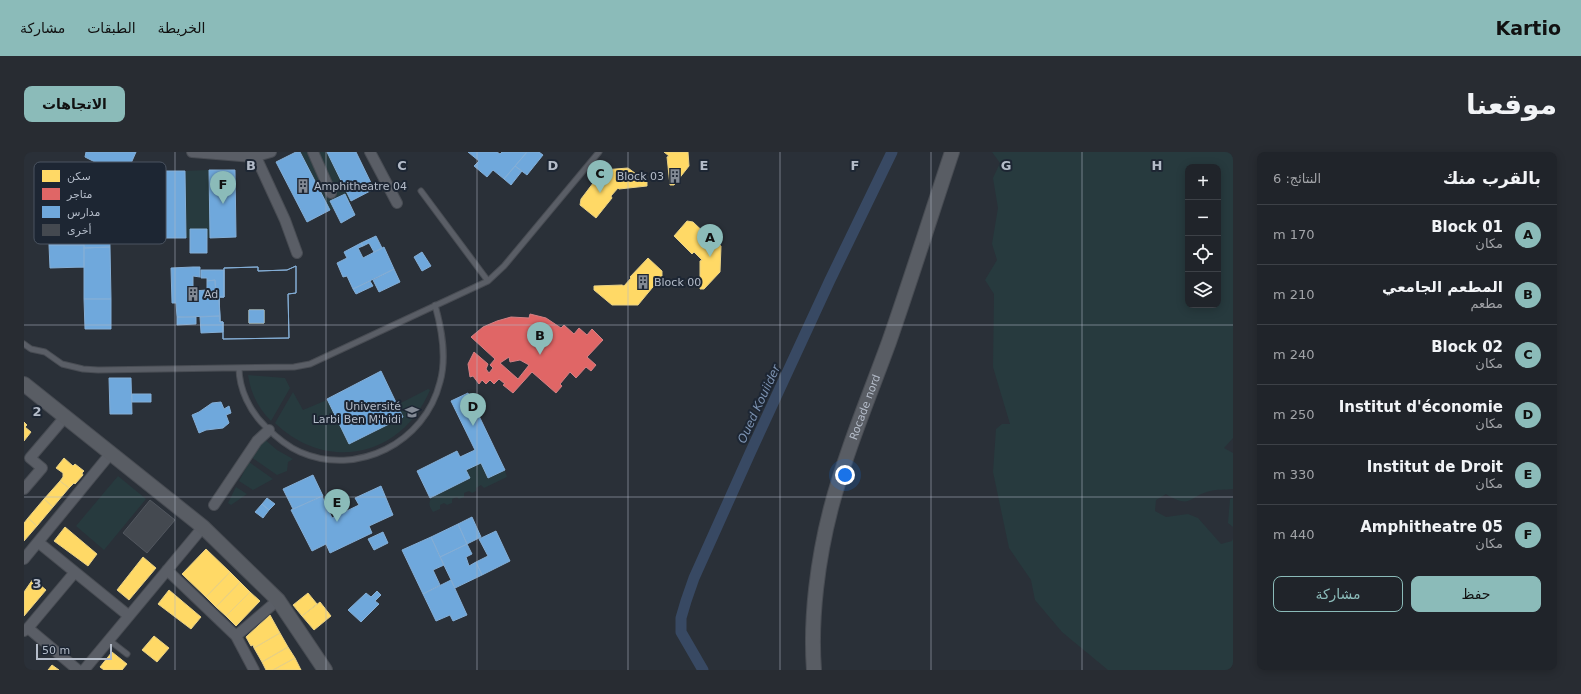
<!DOCTYPE html>
<html lang="ar">
<meta charset="utf-8">
<style>
:root{--surface:#20242a;--page:#282c32;--text:#f1f3f6;--muted:#a2a4a8;--line:#3d4147;--accent:#8bbbb9}
body{margin:0;font-family:"DejaVu Sans","Noto Sans Arabic",sans-serif;background:var(--page);color:var(--text);direction:rtl}
.controls{position:absolute;right:12px;top:12px;display:grid;overflow:hidden;border-radius:8px;box-shadow:0 2px 10px #0003}
.controls button{width:36px;height:36px;display:grid;place-items:center;padding:0;border:0;border-bottom:1px solid var(--line);background:var(--surface);color:var(--text);font:20px sans-serif}
.scale{position:absolute;left:12px;bottom:10px;width:76px;box-sizing:border-box;padding-left:4px;border:2px solid #b4bcc9;border-top:0;font-size:11px;line-height:14px;white-space:nowrap;color:#b4bcc9;-webkit-text-stroke:3px #1d2633;paint-order:stroke}
.you{position:absolute;left:821px;top:323px;width:14px;height:14px;margin:-10px;border:3px solid #fff;border-radius:50%;background:#1a73e8;box-shadow:0 0 0 6px #1a73e833}
.badge{display:grid;place-items:center;width:26px;height:26px;border-radius:50%;background:var(--accent);color:#111;font-size:13px;font-weight:700}
.pin{position:absolute;translate:-50% -33px;filter:drop-shadow(0 1px 2px #0008)}
.pin::after{content:'';position:absolute;top:21px;width:14px;height:12px;background:inherit;clip-path:polygon(0 0,100% 0,50% 100%)}
.list{margin:0;padding:0;list-style:none}
h2{display:flex;justify-content:space-between;align-items:center;height:52px;margin:0;padding:0 16px;font-size:17px}
h2 small{font-size:13px;font-weight:400;color:var(--muted)}
.list li{display:grid;grid-template-columns:26px 1fr auto;gap:12px;align-items:center;box-sizing:border-box;height:60px;padding:0 16px;border-top:1px solid var(--line)}
.list b{display:block;font-size:15px;white-space:nowrap}
.list p{margin:0;font-size:13px;white-space:nowrap;color:var(--muted)}
.list em{font-size:13px;font-style:normal;color:var(--muted)}
.actions{display:flex;gap:8px;padding:12px 16px}
.actions a{flex:1;padding:9px 0;border:1px solid var(--accent);border-radius:8px;text-align:center;font-size:14px;color:var(--accent)}
.actions .main{background:var(--accent);color:#111}
.icon{flex:none;width:22px;height:22px;fill:none;stroke:currentColor;stroke-width:2;stroke-linecap:round;stroke-linejoin:round}
.map{position:relative;flex:none;width:1209px;height:518px;overflow:hidden;direction:ltr;border-radius:8px}
header{display:flex;align-items:center;gap:24px;box-sizing:border-box;height:56px;padding:0 20px;background:var(--accent);color:#111}
header strong{font-size:19px}
nav{display:flex;gap:22px;margin-inline-start:auto;font-size:14px}
.intro{display:flex;align-items:center;justify-content:space-between;box-sizing:border-box;height:96px;padding:0 24px}
h1{margin:0;font-size:28px}
.button{padding:10px 18px;border-radius:8px;background:var(--accent);color:#111;font-size:14px;font-weight:700}
main{display:flex;gap:24px;padding:0 24px}
aside{flex:1;background:var(--surface);border-radius:8px;box-shadow:0 2px 10px #0003}
.map>svg:first-child{display:block}
</style>
<header>
<strong>Kartio</strong>
<nav><a>الخريطة</a><a>الطبقات</a><a>مشاركة</a></nav>
</header>
<div class="intro"><h1>موقعنا</h1><a class="button">الاتجاهات</a></div>
<main>
<aside>
<h2>بالقرب منك<small>النتائج: 6</small></h2>
<ul class="list">
<li><span class="badge">A</span><div><b>Block 01</b><p>مكان</p></div><em>170 m</em></li>
<li><span class="badge">B</span><div><b>المطعم الجامعي</b><p>مطعم</p></div><em>210 m</em></li>
<li><span class="badge">C</span><div><b>Block 02</b><p>مكان</p></div><em>240 m</em></li>
<li><span class="badge">D</span><div><b>Institut d'économie</b><p>مكان</p></div><em>250 m</em></li>
<li><span class="badge">E</span><div><b>Institut de Droit</b><p>مكان</p></div><em>330 m</em></li>
<li><span class="badge">F</span><div><b>Amphitheatre 05</b><p>مكان</p></div><em>440 m</em></li>
</ul>
<div class="actions"><a class="main">حفظ</a><a>مشاركة</a></div>
</aside>
<div class="map">
<svg width="1209" height="518" viewBox="0 0 1209 518">
<rect width="100%" height="100%" fill="#2a3038"/>
<path fill="#273a3e" fill-rule="evenodd" d="M276,0h27l24,49h-3l-4,-7 -14,7 3,7 -3,2z
M968,0h241v286l-9,10 9,5v36c-7,1 -16,0 -23,2 -21,5 -19,19 -44,3l-10,6 -1,11 11,6 22,-3 10,4 23,26 11,-3 1,-3v132h-125l-46,-38 -27,-32 -4,-20 -22,-32 -16,-76 3,-43 6,-5h8l-17,-57 1,-73 -9,-14 12,-20 -5,-16 6,-36 -5,-30 7,-15zM1164,15h30v138h-30z
M185,18l1,68h-3l-1,-9h-15l-1,9h-4l-1,-67z
M224,223l37,3 5,10 -19,33c-13,-13 -20,-27 -23,-46z
M404,237l2,1c-28,67 -103,83 -155,33l18,-31 10,18 24,-10 23,44 53,-27 -6,-12z
M239,286l14,12 16,9 -5,3 -1,9 -10,4 -26,-18z
M225,310l24,17 -20,11 -14,-9z
M457,311l7,15 17,-8 2,7 -23,11 -3,-3 -5,3v3l-4,2 -3,-2 -5,2v4l-5,2 -2,-2 -5,2v4l-5,2 -3,-2 -4,2v4l-7,3c-4,-6 -5,-9 -1,-15l38,-19 -4,-8z
M94,324l28,23 -42,51 -28,-24z
M212,335l11,7 -16,11 -3,-2z
M1209,346v29l-5,-4 2,-24z"/>
<path fill="#ffd966" stroke="#e8d084" d="M640,0h24l1,14 -15,19h-4l-3,-28 2,-1z
M604,16l19,14v4l-28,3 -1,-1 -7,8 1,2 -16,20 -16,-13 1,-6 22,-29z
M663,69l6,1 20,19 1,-1 7,6 -1,26 -16,17h-4v-28l2,-1 -8,-8 -2,2 -18,-18z
M624,106l14,13v5l-24,29h-26l-18,-15v-4l28,-1 2,1 7,-8 -1,-1z
M225,158h15v13h-15z
M0,270l3,3 -2,2 6,5 -7,9z
M40,306l9,8 2,-2 9,7 -2,2 1,2 -8,9 -1,-1 -5,5 -9,-7 3,-4v-4l-7,-5z
M36,329l9,7 -16,19 -9,-8z
M20,347l9,8 -16,19 -9,-8z
M4,366l9,8 -13,15v-18z
M41,375l32,27 -9,12 -34,-25z
M182,397l24,23 -24,25 -24,-23z
M119,405l13,11 -27,32 -12,-10z
M206,420l10,10 -24,25 -10,-10z
M9,427l13,11 -22,26v-24z
M216,430l10,10 -24,24 -10,-9z
M145,438l32,27 -10,12 -33,-25z
M226,440l10,9 -24,25 -10,-10z
M284,441l9,11 -15,12 -9,-11z
M296,450l11,14 -17,14 -12,-14z
M246,463l10,18 -26,15 -1,-3 -2,1 -5,-9z
M256,481l8,14 -26,15 -8,-14z
M130,484l15,12 -12,14 -15,-12z
M264,495l7,11 -22,12h-7l-4,-8z
M88,500l15,12 -5,6h-18l-4,-3z
M271,506l6,12h-28z
M28,513l7,5h-11z"/>
<path fill="#e06666" stroke="#d38084" fill-rule="evenodd" d="M506,162l16,4 15,10 3,-3 10,9 5,-6 8,7 5,-6 11,11 -16,17 9,8 -5,6 -5,-4 -10,11 -6,-6 -10,12 2,2 -6,7 -24,-21 -19,21 -10,-8 2,-1 -6,-5 -5,5 -4,-4 -4,4 -4,-4 -3,4 -6,-8 -3,1 -2,-13 6,-12 14,12 -2,5 3,4 4,-5 -3,-3 5,-6 -24,-22 12,-10 14,-6 14,-4 18,1zM485,205l1,5 10,-2 9,5 -11,14 -18,-16z"/>
<path fill="#6fa8dc" stroke="#84aed6" fill-rule="evenodd" d="M62,0h50l-11,25 7,3 -3,5 -21,-4 3,-11 -26,-13z
M272,0h4l30,58 -23,12 -31,-60z
M303,0h29l18,37 -23,12z
M444,0h29l3,2 2,-2h25l-23,27 -11,-9 -6,7 -13,-11 5,-5z
M503,0h12l4,3 -16,20 -12,-9z
M491,14l7,5 -11,14 -7,-6z
M185,18h26l1,67 -26,1z
M135,19h26l1,67h-26z
M321,42l10,21 -14,8 -11,-22z
M59,67h26l1,28 -26,1z
M59,71l1,22h-35v-21z
M166,77h17v24h-17z
M352,84l6,12 -8,4 -5,-9 -6,3 -2,-3z
M337,91l2,3 -5,2 5,10 21,-11 10,22 -41,20 -6,-13 -4,1 -6,-14 10,-5 -3,-6z
M25,93h35v22l-34,1z
M86,95l1,52h-27v-51z
M398,100l9,14 -9,5 -8,-14z
M272,114v27l-8,1 1,44 -66,1v-17h-3l-1,-25h5v-29l34,-1v4l29,-1zM225,158h15v13h-15z
M272,114v27l-8,1 1,44 -66,1v-17h-3l-1,-25h5v-29l34,-1v4l29,-1z
M169,115h7v10l-7,-1v15l14,-1v-9l8,-1 1,17h3l1,19 -43,1 -1,-14h-4l-1,-35z
M370,117l6,13 -21,10 -6,-12z
M177,118h23v27h-8l-1,-17 -8,1v-3h-6z
M346,129l3,5 -17,8 -3,-5z
M60,147h27v30h-26z
M196,164v6h3v10l-22,1 -1,-16z
M153,165h19v7l-19,1z
M357,219l22,46 -54,27 -22,-45z
M85,226h22l1,36h-22z
M444,241l37,77 -17,8 -7,-15 -15,7 4,8 -40,20 -13,-27 40,-20 3,6 15,-7 -24,-49z
M108,242h19v8h-19z
M197,250l3,7 5,-3 2,7 -5,2 3,8 -6,5 -17,2 -7,3 -7,-18 7,-3 13,-9z
M289,323l10,21 -30,13 -10,-20z
M357,334l12,29 -24,11 3,7 -42,20 -4,-9 -14,7 -21,-41 31,-14 10,22 27,-13 -4,-7z
M243,346l8,6 -6,6 -7,-6z
M238,352l7,6 -6,8 -8,-6z
M448,365l9,20 -14,7 -9,-20z
M434,372l9,20 -27,13 -9,-20z
M472,379l14,30 -28,14 -6,-13 12,-6 -9,-17z
M359,380l5,11 -14,7 -6,-11z
M407,385l13,28 -11,5 7,15 -17,9 -21,-44z
M443,392l5,10 -6,3 3,9 7,-4 6,13 -27,13 -15,-31z
M427,428l16,35 -14,6 -3,-6 -14,6 -13,-27z
M353,439l4,4 -6,6 4,3 -18,18 -13,-12 18,-17 5,4z"/>
<g fill="none" stroke-linecap="round" stroke-linejoin="round">
<path stroke="#384963" stroke-width="11" d="M679,518l-22,-38v-14l5,-17 8,-23 57,-127 79,-171 62,-128"/>
</g>
<path fill="#444950" stroke="#52575f" d="M126,348l25,20 -28,33 -24,-20z"/>
<g fill="none" stroke-linecap="round" stroke-linejoin="round">
<defs>
<path id="lane" d="M397,39l67,90
M0,192l7,5 14,3 17,12 21,5 15,1 196,-3 16,-3 178,-83 16,-15 95,-114
M215,216c0,21 11,44 27,59 10,10 20,19 34,25 57,25 125,-9 140,-70 7,-25 2,-52 -5,-77
M85,488l18,14"/>
<path id="street" d="M168,0l61,5 18,-5
M289,0l18,41
M346,0l27,51
M232,5l29,63 12,33
M0,337l18,-21 -12,-10 35,-41
M190,353l43,-64 12,-11
M14,390l91,74
M0,407l87,-106
M143,418l69,66 42,-36
M4,476l50,42
M0,479l4,-3 47,-56
M212,484l18,34
M60,518l119,-143"/>
<g id="secondary">
<path d="M0,232l179,143 75,73 47,70"/>
<path id="s1" d="M790,518c-4,-52 4,-112 17,-162 15,-57 38,-111 58,-166 22,-63 42,-127 63,-190"/>
</g>
</defs>
<use href="#lane" stroke="#484c53" stroke-width="7"/>
<use href="#street" stroke="#484c53" stroke-width="12"/>
<use href="#secondary" stroke="#484c53" stroke-width="16"/>
<use href="#lane" stroke="#5a5e66" stroke-width="5"/>
<use href="#street" stroke="#5a5e66" stroke-width="10"/>
<use href="#secondary" stroke="#595d64" stroke-width="14"/>
</g>
<path fill="none" stroke="#b4bcc9" stroke-width="1" stroke-opacity="0.55" d="M151,0v518M302,0v518M453,0v518M604,0v518M756,0v518M907,0v518M1058,0v518M0,173h1209M0,345h1209"/>
<defs>
<symbol id="building-bare" viewBox="-9 -9 18 18"><path d="M-4-6H4V6H1V3H-1V6H-4ZM-2.5-4.3h1.7v1.8h-1.7ZM.8-4.3h1.7v1.8H.8ZM-2.5-1h1.7V.8h-1.7ZM.8-1h1.7V.8H.8Z" fill="#848b96" stroke="#1d2633" stroke-width="2.5" paint-order="stroke"/></symbol>
<symbol id="university-bare" viewBox="-9 -9 18 18"><path d="M0-5L7-2L0 1L-7-2ZM-4 1L0 2.5L4 1V4Q0 6-4 4Z" fill="#848b96" stroke="#1d2633" stroke-width="2.5" paint-order="stroke"/></symbol>
</defs>
<g fill-rule="evenodd">
<use href="#building-bare" x="641" y="14" width="20" height="20"/>
<use href="#building-bare" x="269" y="24" width="20" height="20"/>
<use href="#building-bare" x="609" y="120" width="20" height="20"/>
<use href="#building-bare" x="159" y="132" width="20" height="20"/>
<use href="#university-bare" x="378" y="250" width="20" height="20"/>
</g>
<g text-anchor="middle" dominant-baseline="central" stroke-width="4" stroke-linejoin="round" paint-order="stroke">
<g font-size="11" fill="#b4bcc9" stroke="#1d2633" text-anchor="start">
<text x="640" y="24" text-anchor="end">Block 03</text>
<text x="290" y="34">Amphitheatre 04</text>
<text x="630" y="130">Block 00</text>
<text x="180" y="142">Ad</text>
<text x="377" y="254" text-anchor="end">Université<tspan x="377" dy="13">Larbi Ben M'hidi</tspan></text>
</g>
<g font-size="11" fill="#b4bcc9" stroke="#1d2633">
<text stroke="none"><textPath href="#s1" startOffset="270">Rocade nord</textPath></text>
</g>
<g font-size="12" font-style="italic" fill="#7c92b1" stroke="#1d2633">
<text transform="translate(735 252) rotate(-65)">Oued Kouiider</text>
</g>
</g>
<rect x="10" y="10" width="132" height="82" rx="6" fill="#1d2633" stroke="#4a5360" stroke-width="1"/>
<rect x="18" y="18" width="18" height="12" fill="#ffd966"/>
<rect x="18" y="36" width="18" height="12" fill="#e06666"/>
<rect x="18" y="54" width="18" height="12" fill="#6fa8dc"/>
<rect x="18" y="72" width="18" height="12" fill="#444950"/>
<g font-size="11" fill="#b4bcc9">
<text x="43" y="28">سكن</text>
<text x="43" y="46">متاجر</text>
<text x="43" y="64">مدارس</text>
<text x="43" y="82">أخرى</text>
</g>
<g font-size="13" text-anchor="middle" font-weight="bold" fill="#b4bcc9" stroke="#1d2633" stroke-width="4" stroke-linejoin="round" paint-order="stroke">
<text x="227" y="18">B</text>
<text x="378" y="18">C</text>
<text x="529" y="18">D</text>
<text x="680" y="18">E</text>
<text x="831" y="18">F</text>
<text x="982" y="18">G</text>
<text x="1133" y="18">H</text>
<text x="13" y="264">2</text>
<text x="13" y="436">3</text>
</g>
</svg>
<div class="controls">
<button>+</button>
<button>−</button>
<button><svg class="icon" aria-label="locate" viewBox="0 0 24 24"><circle cx="12" cy="12" r="6"/><path d="M12 2v4M12 18v4M2 12h4M18 12h4"/></svg></button>
<button><svg class="icon" aria-label="layers" viewBox="0 0 24 24"><path d="M12 4l9 5-9 5-9-5zM3 14l9 5 9-5"/></svg></button>
</div>
<div class="scale">50 m</div>
<div class="you"></div>
<div class="pin badge" style="left:686px;top:105px">A</div>
<div class="pin badge" style="left:516px;top:203px">B</div>
<div class="pin badge" style="left:576px;top:41px">C</div>
<div class="pin badge" style="left:449px;top:274px">D</div>
<div class="pin badge" style="left:313px;top:370px">E</div>
<div class="pin badge" style="left:199px;top:52px">F</div>
</div>
</main>
